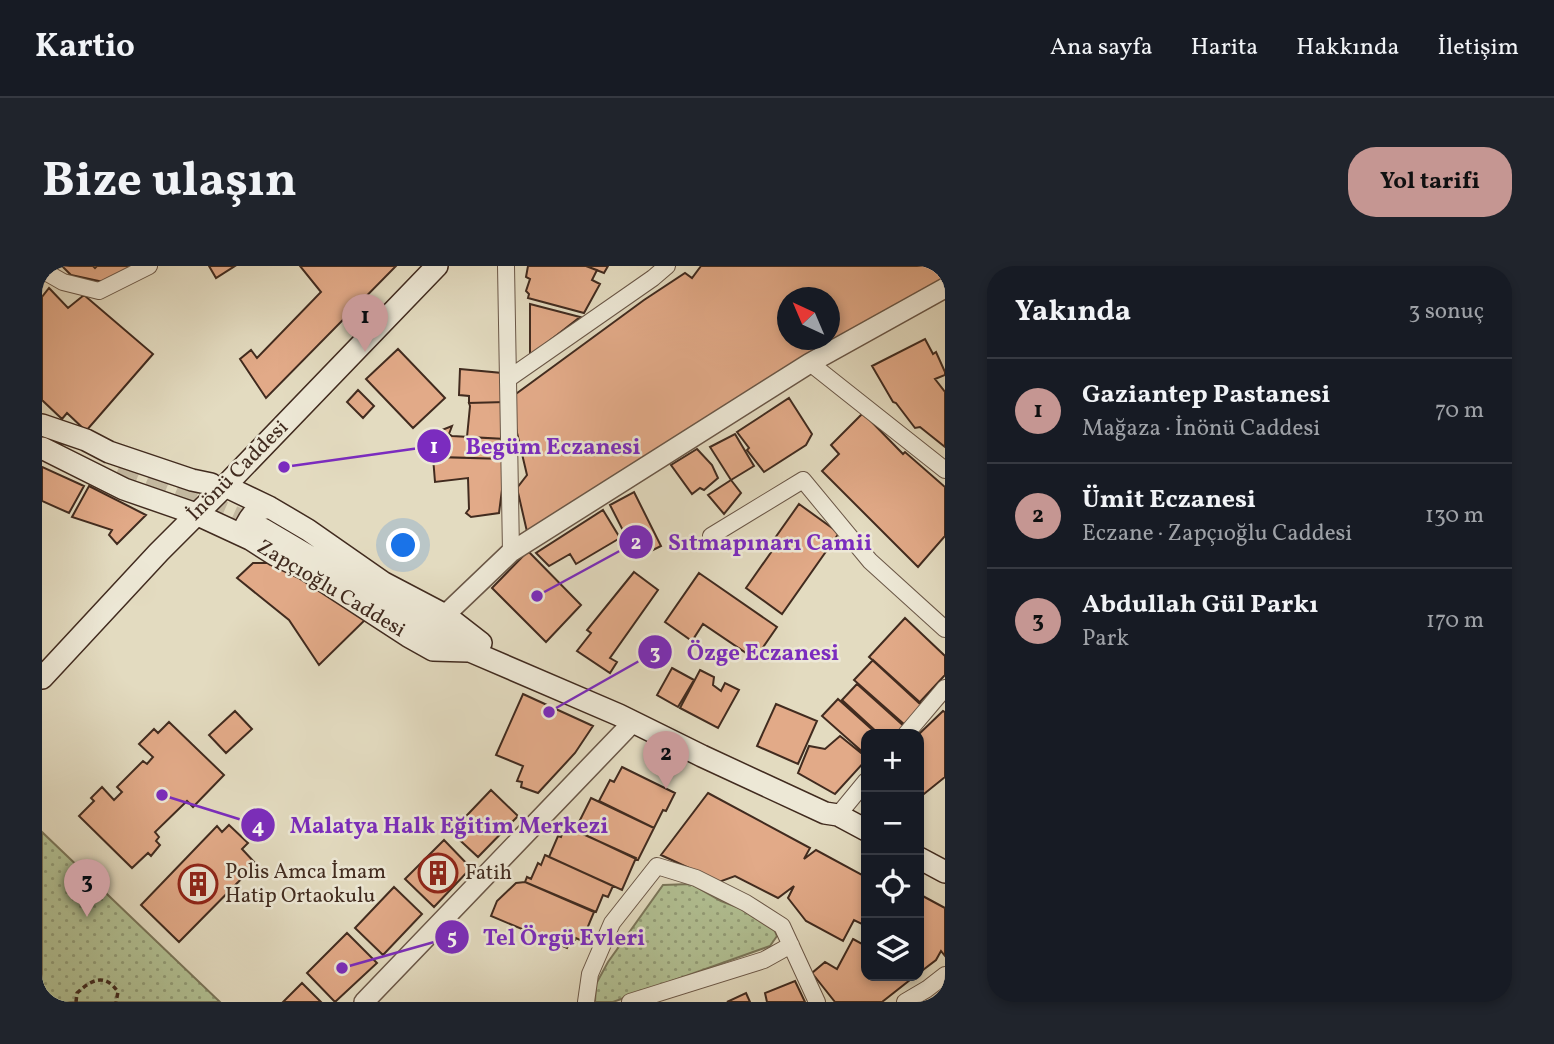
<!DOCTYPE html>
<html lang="tr">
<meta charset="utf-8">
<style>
:root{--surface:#171b24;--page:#20242c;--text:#f1f3f6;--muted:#9ea1a6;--line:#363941;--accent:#c59692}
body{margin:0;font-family:Vollkorn,serif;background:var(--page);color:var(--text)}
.controls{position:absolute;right:21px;bottom:21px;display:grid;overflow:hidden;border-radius:14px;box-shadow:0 4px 10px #0003}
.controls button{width:63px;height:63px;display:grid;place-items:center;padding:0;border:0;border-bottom:2px solid var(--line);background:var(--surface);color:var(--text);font:35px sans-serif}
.compass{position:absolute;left:735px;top:21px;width:63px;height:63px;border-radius:50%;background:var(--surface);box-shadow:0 4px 10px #0003;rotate:316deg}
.you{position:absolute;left:362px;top:280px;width:24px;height:24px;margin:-18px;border:5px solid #fff;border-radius:50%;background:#1a73e8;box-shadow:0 0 0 10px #1a73e833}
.badge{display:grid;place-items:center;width:46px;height:46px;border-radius:50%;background:var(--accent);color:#111;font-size:23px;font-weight:700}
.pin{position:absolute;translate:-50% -58px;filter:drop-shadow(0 2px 4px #0008)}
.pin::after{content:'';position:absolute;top:37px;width:24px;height:21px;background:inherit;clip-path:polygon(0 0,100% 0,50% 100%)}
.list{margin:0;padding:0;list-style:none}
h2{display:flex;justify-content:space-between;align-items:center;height:91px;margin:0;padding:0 28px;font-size:30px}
h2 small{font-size:23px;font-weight:400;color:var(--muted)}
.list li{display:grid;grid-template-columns:46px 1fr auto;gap:21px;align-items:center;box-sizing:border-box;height:105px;padding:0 28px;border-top:2px solid var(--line)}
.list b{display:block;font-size:26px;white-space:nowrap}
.list p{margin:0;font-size:23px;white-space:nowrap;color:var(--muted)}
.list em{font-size:23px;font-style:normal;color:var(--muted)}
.icon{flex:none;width:38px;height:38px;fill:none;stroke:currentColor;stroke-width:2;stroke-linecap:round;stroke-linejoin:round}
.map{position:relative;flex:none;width:903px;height:736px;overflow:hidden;border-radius:28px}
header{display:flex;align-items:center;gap:42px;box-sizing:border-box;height:98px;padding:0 35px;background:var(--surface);border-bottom:2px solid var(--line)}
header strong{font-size:33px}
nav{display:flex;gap:38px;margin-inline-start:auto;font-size:24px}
.intro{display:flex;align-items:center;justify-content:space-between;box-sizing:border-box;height:168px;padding:0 42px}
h1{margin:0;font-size:49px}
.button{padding:18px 32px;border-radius:28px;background:var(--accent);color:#111;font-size:24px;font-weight:700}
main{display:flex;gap:42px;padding:0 42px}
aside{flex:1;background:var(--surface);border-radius:28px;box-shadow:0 4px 10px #0003}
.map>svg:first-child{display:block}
</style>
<header>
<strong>Kartio</strong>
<nav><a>Ana sayfa</a><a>Harita</a><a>Hakkında</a><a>İletişim</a></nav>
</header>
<div class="intro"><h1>Bize ulaşın</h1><a class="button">Yol tarifi</a></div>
<main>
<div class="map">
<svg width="903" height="736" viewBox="0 0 903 736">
<defs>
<pattern id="grass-dots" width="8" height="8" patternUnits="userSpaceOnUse" patternTransform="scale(1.75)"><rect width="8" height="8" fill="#b2c194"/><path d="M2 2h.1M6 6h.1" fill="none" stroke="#929d78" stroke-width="1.8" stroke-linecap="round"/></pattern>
</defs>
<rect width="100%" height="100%" fill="#e3dbc0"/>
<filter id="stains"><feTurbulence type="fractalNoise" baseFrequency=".00286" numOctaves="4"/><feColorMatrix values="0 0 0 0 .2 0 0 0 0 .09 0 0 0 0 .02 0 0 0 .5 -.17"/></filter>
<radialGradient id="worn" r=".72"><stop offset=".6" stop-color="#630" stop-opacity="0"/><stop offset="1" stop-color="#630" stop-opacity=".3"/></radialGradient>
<path fill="url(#grass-dots)" stroke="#7a765a" stroke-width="2" d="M0,566l178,170h-178z
M649,618l30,17 40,15 11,8 5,12 -7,10 -157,56h-18l1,-18 12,-22 55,-77z"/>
<path fill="#e2aa88" stroke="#412b1f" stroke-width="2" fill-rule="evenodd" d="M20,0h31l2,2 2,-2h42l-31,17 -37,-8z
M167,0h26l-19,12z
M258,0h96l-130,132 -26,-39 11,-9 6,8 64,-66z
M486,0h58l11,4 -5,10 8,4 -16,29 -56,-15 1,-4 -3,-3 4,-12 -4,-2z
M544,0h22l-4,7z
M659,0h244v16l-417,254 -11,-48 10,-13 -18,-76 135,-99 41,-27 7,5zM746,32h42v42h-42z
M7,22l19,20 16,-13 69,59 -67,77 -19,-18 -5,6 -20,-19v-103z
M488,38l50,13 -50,39z
M883,73l8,15 3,-2 9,20v3l-10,4 10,13v55l-25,-20 -5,1 -19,-25 -3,-1 -21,-36z
M356,83l47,49 -32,30 -47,-49z
M418,103l42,4 3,29 -36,1v-7l-10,-1z
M316,124l16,16 -11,12 -16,-16z
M747,132l23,36 -6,11 -42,27 -17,-22 2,-2 -12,-16z
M463,136v37l-38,-2 3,-31 -1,-3z
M821,147l40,41 2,-2 40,35v49l-27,31 -96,-96 17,-17 -8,-9z
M410,160l-3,8 3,2 53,3 1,20 -65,-2 1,-27z
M693,168l19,32 -23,14 -21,-33z
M655,183l15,16 6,13 -14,12 -4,-2 -8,6 -21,-29z
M391,191l73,2 -7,54 -28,4 -5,-4 3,-4 -1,-31 -33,4z
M0,201l42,19 -15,27 -27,-12z
M689,214l10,13 -17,21 -16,-19z
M47,220l57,29 -29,29 -8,-9 3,-5 -40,-13z
M592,226l27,54 -24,12 -27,-53z
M757,238l40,29 -57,81 -36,-26 33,-47 -4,-3z
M561,244l17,28 -44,26 -6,-10 -21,12 -13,-13z
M486,285l53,54 -35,37 -54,-54z
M211,297h25l91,53 -50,49 -30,-45 -52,-42z
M592,306l24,18 -48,68 7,4 -7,11 -33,-22 14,-18 -4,-3z
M657,307l78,54 -22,32 -52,-35 -11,17 -27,-19z
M863,352l40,38v19l-26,28 -50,-46z
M831,394l50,45 -18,20 -51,-45z
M630,402l22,12 -16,27 -21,-12z
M658,404l14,7 -1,8 8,6 4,-8 14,7 -21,38 -38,-20z
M815,418l49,44 -5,6h-22l-37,-34z
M481,428l70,32 -18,27 -37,40 -17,-6 1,-5 -5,-1 6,-15 -27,-11z
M796,433l39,35h-11v21l-44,-39z
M734,438l41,17 -19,43 -41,-18z
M193,445l17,18 -26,24 -17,-18z
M901,445l2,1v65l-26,21v-64z
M127,456l55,53 -31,32 -6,-6 -32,31 4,5 -3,4 4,4 -9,11 -3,-3 -16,15 -53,-52 15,-15 -3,-3 11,-11 12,13 8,-8 -5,-5 26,-26 4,3 6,-7 -14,-13 15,-15 4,4z
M798,470l26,21v3l-31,34 -37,-21 11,-27 16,3z
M580,501l53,26 -9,18 -3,-1 -9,18 -55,-27 11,-21 4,2z
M449,524l27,26 -40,41 -27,-25z
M666,527l102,55 -6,11 12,-9 50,27v49l-12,-6 -11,21 -37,-20 -18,-23 6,-12 -16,12 -43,-22 -16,6 -58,-27z
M549,532l63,30 -16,32 -63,-30z
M187,559l19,18 -6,6 14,15 -77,78 -38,-37 76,-79 5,6z
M523,560l71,32 -14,32 -73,-33 9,-21 3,1z
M402,574l27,28 -37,39 -29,-28z
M503,589l68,31 -5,11 -5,-2 -7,17 -71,-30 2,-5 4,2 7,-16 3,2z
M483,616l69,30 -12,29 -6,-3 -3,7 -4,-2 -2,5 -76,-32 6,-15 19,-18z
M352,621l28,27 -39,41 -28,-27z
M877,628l26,14v48l-4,-5 -5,9 -17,13z
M305,667l30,30 -42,39 -28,-29z
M811,673l13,7v30h49l-33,26h-47l-23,-29 13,-11 12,7z
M753,715l10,21h-38l-2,-9z
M260,717l19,19h-38z
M704,727l4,9h-23z"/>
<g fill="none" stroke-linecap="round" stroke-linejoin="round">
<path stroke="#c3b8a0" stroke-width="21" stroke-dasharray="21 10" stroke-linecap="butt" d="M77,201l60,25 83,37"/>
<defs>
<path id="minor" d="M464,0l5,286
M0,4l21,12 36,9 50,-25
M768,97l135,107
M466,113l145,-101 14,-12
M669,270l92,-56 67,81 75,68
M864,468l39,-46
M796,549l28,-34
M544,736l4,-28 22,-51 45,-57 39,12 50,25 36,23 35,76
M588,736l134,-42 27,-15
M863,736l22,-13 18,-14"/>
<path id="tertiary" d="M403,349l66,-63 299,-189 135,-75
M322,736l269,-280"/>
<path id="secondary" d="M0,159l44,15 23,12 83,28 19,4
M0,182l82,41 72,25 54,25 25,16 30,14 103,67 25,14 35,1
M183,220l44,21 39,23 76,53 61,32 36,28
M221,263l207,122 149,64 83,41 123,57 13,2 28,15
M208,273l-4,-14c6,-12 10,-15 23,-18
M0,412l117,-126 66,-66 212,-220
M877,592l26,14"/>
</defs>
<use href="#minor" stroke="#6a5747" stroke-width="18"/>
<use href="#tertiary" stroke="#6a5747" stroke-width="22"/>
<use href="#secondary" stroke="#412b1f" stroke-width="24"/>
<path stroke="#412b1f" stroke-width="3.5" stroke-dasharray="5 3.5" stroke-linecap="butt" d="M34,736l1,-9c15,-14 28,-20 41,-1l-2,10"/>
<use href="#minor" stroke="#ede8d6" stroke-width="16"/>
<use href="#tertiary" stroke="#ede8d6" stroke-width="19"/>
<use href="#secondary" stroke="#ede8d6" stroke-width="21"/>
</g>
<defs>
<symbol id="building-ring" viewBox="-11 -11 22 22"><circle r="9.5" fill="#ede8d6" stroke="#8f2418" stroke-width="1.5"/><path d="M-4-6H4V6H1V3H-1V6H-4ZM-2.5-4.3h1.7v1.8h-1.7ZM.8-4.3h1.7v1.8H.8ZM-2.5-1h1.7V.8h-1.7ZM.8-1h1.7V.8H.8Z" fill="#8f2418"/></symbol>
</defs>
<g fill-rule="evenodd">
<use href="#building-ring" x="374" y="585" width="44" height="44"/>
<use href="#building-ring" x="134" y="596" width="44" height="44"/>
</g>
<g text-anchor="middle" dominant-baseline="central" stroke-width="5" stroke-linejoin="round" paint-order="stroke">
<g font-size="21" fill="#412b1f" stroke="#ede8d6">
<text transform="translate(196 205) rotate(-45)">İnönü Caddesi</text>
<text transform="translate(289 323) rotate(31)">Zapçıoğlu Caddesi</text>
</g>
<g font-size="21" fill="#412b1f" stroke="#ede8d6" text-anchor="start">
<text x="183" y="606">Polis Amca İmam<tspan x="183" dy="24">Hatip Ortaokulu</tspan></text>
<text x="423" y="607">Fatih</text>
</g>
</g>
<path fill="none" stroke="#7b2cbf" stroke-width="2.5" d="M242 201L392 180M495 330L594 276M507 446L613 386M120 529L216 559M300 702L410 671"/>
<g fill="#7b2cbf" stroke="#ede8d6" stroke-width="2.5">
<circle cx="242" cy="201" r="7"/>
<circle cx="495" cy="330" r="7"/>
<circle cx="507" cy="446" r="7"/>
<circle cx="120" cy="529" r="7"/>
<circle cx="300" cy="702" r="7"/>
<circle cx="392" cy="180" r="18"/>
<circle cx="594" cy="276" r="18"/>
<circle cx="613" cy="386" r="18"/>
<circle cx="216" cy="559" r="18"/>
<circle cx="410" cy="671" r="18"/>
</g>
<g font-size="21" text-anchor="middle" font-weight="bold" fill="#fff">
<text x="392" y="187">1</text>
<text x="594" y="283">2</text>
<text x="613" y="393">3</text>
<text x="216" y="567">4</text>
<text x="410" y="678">5</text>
</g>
<g font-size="23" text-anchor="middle" font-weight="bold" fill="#7b2cbf" stroke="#ede8d6" stroke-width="5" stroke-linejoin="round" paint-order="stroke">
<text x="511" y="188">Begüm Eczanesi</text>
<text x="728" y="284">Sıtmapınarı Camii</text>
<text x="721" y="394">Özge Eczanesi</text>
<text x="407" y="567">Malatya Halk Eğitim Merkezi</text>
<text x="522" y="679">Tel Örgü Evleri</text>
</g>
<rect width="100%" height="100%" filter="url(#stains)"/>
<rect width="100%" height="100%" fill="url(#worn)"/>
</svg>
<div class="controls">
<button>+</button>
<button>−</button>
<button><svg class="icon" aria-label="locate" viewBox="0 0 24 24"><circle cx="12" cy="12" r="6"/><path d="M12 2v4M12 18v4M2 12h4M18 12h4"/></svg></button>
<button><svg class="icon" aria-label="layers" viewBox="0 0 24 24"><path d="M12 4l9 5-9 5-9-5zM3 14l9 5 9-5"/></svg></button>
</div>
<svg class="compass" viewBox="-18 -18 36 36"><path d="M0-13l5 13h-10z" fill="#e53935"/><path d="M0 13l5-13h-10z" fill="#9ea1a6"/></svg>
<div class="you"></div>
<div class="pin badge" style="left:323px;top:86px">1</div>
<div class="pin badge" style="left:624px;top:523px">2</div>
<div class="pin badge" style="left:45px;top:651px">3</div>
</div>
<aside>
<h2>Yakında<small>3 sonuç</small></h2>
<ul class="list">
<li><span class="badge">1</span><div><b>Gaziantep Pastanesi</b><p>Mağaza · İnönü Caddesi</p></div><em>70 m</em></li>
<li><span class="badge">2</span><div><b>Ümit Eczanesi</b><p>Eczane · Zapçıoğlu Caddesi</p></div><em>130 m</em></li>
<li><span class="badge">3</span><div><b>Abdullah Gül Parkı</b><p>Park</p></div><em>170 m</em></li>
</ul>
</aside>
</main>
